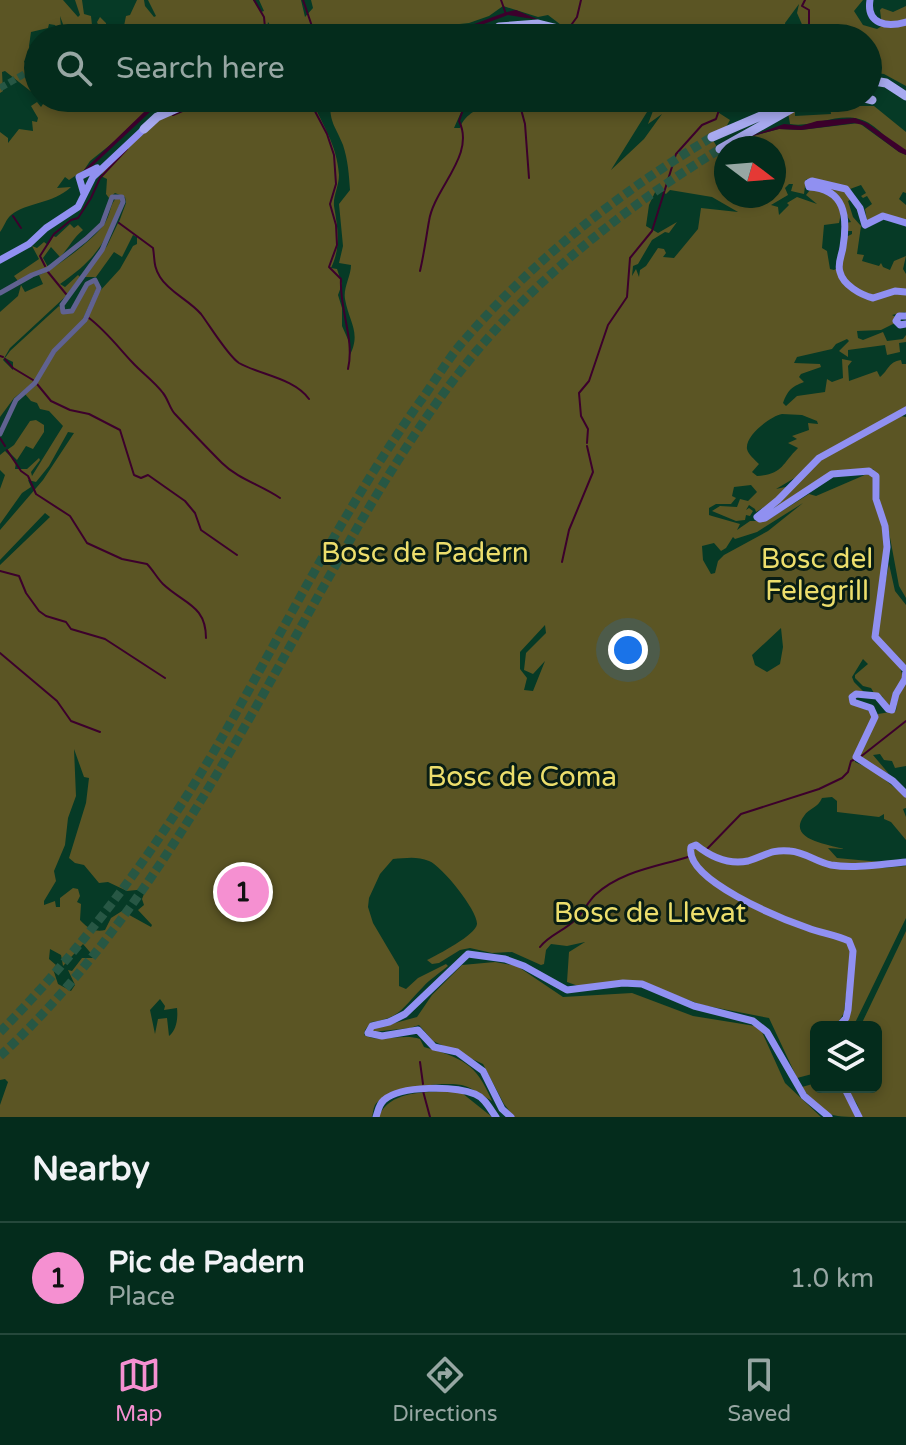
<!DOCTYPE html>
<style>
:root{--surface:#042c1c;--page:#123829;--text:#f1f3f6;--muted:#97a7a3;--line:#25483b;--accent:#f590d1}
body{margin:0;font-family:"Varela Round",sans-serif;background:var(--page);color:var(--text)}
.controls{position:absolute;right:24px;bottom:24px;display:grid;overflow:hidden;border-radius:12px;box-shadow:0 4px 12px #0003}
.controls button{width:72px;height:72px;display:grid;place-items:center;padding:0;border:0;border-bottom:2px solid var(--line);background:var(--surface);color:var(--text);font:40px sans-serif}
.compass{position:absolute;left:714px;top:136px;width:72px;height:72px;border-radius:50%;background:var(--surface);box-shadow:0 4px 12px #0003;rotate:106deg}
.you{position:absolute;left:628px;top:650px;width:28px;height:28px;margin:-20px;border:6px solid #fff;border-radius:50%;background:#1a73e8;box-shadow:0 0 0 12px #1a73e833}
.badge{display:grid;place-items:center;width:52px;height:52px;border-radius:50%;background:var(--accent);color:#111;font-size:26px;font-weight:700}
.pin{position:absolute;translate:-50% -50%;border:4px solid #fff;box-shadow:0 2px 8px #0006}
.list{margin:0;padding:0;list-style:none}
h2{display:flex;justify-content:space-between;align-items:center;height:104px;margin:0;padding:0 32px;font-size:34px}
h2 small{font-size:26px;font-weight:400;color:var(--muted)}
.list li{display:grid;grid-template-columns:52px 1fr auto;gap:24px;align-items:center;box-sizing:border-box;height:112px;padding:0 32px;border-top:2px solid var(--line)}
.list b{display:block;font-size:30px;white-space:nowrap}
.list p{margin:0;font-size:26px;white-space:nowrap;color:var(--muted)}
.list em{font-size:26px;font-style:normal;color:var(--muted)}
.icon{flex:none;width:44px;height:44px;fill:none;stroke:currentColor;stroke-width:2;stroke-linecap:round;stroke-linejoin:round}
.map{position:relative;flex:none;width:906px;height:1117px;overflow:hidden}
.search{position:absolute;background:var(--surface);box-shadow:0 4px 12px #0003;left:24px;right:24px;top:24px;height:88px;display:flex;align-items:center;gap:20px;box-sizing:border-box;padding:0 28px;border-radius:44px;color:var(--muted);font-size:30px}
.sheet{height:216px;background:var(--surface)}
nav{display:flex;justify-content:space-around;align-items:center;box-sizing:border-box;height:112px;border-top:2px solid var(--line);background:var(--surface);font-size:22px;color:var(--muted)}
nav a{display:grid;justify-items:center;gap:4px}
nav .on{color:var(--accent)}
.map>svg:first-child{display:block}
</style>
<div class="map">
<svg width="906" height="1117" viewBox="0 0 906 1117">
<rect width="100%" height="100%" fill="#063a26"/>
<path fill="#5b5524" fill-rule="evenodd" d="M0,0h63l15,17 2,-2 -5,-15h7l2,14 7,2 1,9 9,7 -4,-10 3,-5 6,6 1,9 14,-7 3,1 2,-10 4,-1 7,-15h7l1,6 9,11 2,-1 -8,-16h105l8,12 3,-1 -5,-11h42l4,17 8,-9 -2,-8h552l-9,11 9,14 14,4 5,-3 -2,-16 2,-2 11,4 13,-6v80l-22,-12 -16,-2v-34h-61v-5l7,4 -1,-8h-9l-7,-16 2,-9 -14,19 2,15h-125l-6,-9 -3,9 -12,-8 -24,7 -20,-2 -32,-7 -17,-13 -10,2 -35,-11 -14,10 -20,7 -56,6 -29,9h-83l-4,-11 -3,-1 3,12h-27l2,-10 -4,-6 -1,6 -11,6 3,4h-95l-4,-6 -4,4 2,2h-90l-8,-22 2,22h-7l3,-9 -3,-4 -6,-1 -1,4 -17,4 -2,14 4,11 -9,4c5,12 -1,13 14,21v15l-33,-26 -3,1 1,19 -3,2z
M47,98h132l-30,10 -34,33 -25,20 -6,9 -15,10 -4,-3 -8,11 14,-1c-18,17 -44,15 -60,28 -5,4 -7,12 -11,17v-100l8,6v5l11,-14 14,2 -1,-10 5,1 1,-4 -7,-12 6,-4 4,5z
M205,98h106c11,27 26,46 28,77 0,11 -6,21 -5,31 4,23 7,41 -3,62l6,1 5,15 -4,11 4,13v18l8,18 -1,13c13,-25 0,-34 -4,-58 -2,-11 6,-23 6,-34l-12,-2 4,-17 -4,-42 11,-14c-1,-15 -2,-30 -7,-45 -7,-18 -13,-21 -13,-42l-5,2 -1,-7h130l2,7 9,-2 -11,25h6c5,-16 21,-17 27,-30h164l-4,14 -36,58 33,-31 18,-25 -14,10 10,-26h48l10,13 14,9 -4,7 -16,8 10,17 6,-3v47h48v-48h-46l17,-10 34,-9 22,1 58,-7 40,29 7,3v38l-3,-1 -4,7 7,6v17c-23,-6 -14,-12 -39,-1l-2,-12 7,-5 -5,-8 -4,2 -2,-2 5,-3 -5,-8 -11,4 -44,-10 -2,15 -13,-3 2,-7h-4l-4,4 3,7 -17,10 7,2 1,8 10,-10 -2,-2 10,-6 20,7 -11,-9 4,-5c20,1 35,10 29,33l-15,2 -2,23 5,3 3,18 4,1 7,-4 5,-29 6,-3v-3h-6v-8l5,-1c-16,-24 -7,-30 -40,-38l31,5 10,10 -4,2 5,16 8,9 -4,28 7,1 -2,6 17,5 2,-3 2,4 7,3 4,-9 12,-5 -3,13 3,5v40l-1,-2 -13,3 4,2 -1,6 -14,7 -24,1 1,7 5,2 20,-8 4,9 16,-2 3,-4v7l-7,1 1,9 -13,3 -2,-10 -37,5v7l-9,-6 10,-10 -2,-2 -11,5 -4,5 -35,8 -3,6 26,1 1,3 -20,7 -2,3 5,5c-13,5 -16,8 -21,21l3,3 11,-10 28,-4 2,-13 5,3 11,-4 -1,-19 10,2 -4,5 1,15 28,-10 3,6c9,-7 8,-15 21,-17l1,4h4v44l-78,43 -30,25 -22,13 14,-3 -16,15 -18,11 -1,-3 -6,-4 -3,5 3,-2 4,3 -3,5 -4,-1 -1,5 -9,1 -24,-10 8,-5 17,1 3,-8 8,2 9,-9 -6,-7 -17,2 -2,9 4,2 -5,6h-15l-7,4v7l3,1 28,8 -3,6 13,-9h16l43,-27 7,2 51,-22h6l3,7 -2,17 10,31 2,22 -13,87 26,27 4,12 -11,21v9h-3l-7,-11 -8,-3 -3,-5 -8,-2 -8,-8v-3l13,-11 -5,-5 -11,18 2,5 12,12 -12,-2 -6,6 25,16c-2,18 -20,30 -18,48l18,8 33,27v11l-3,1 3,8v23l-15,-18 -7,-3v-5l-5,3 -42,-5v-11l-5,-4 -10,1c-4,10 -13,10 -18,18 -18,24 27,29 40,33l-16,-1 9,10 43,4 3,6 23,-2v52l-53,109h-14l10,-17 6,-62 -8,-10 -19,-3 16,5 7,8 -7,65 -9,14h-19v46l-19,5 -28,-60 -67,-13 -61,-23 -12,-1 -45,7 -17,-6 2,-30 16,-10 -18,4 -16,-2 -5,6 -2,14 -3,1 -29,-13 -20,1 -22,-5 -10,2 -21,13 -7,1 -5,-4c10,-5 49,-25 50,-36 1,-13 -35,-58 -48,-63 -12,-5 -23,-3 -36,-2l-13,15 -11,24 -1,9 5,16 26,44v19l7,3 12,-11 28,-14 2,2c-8,7 -18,13 -25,21 -20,20 -22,31 -52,35l-6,8 -1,5c16,9 38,-2 56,4l4,8c38,11 52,16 68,54 -9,-5 -18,-12 -27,-15 -18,-6 -79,2 -90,19 -2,4 -2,8 -3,12h-372v-12l8,-23 -3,-3 -5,1v-515l50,-48 -5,-4 -45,47v-30l43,-50 31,-47 -6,-1 -19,34 -13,16 -8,-2 3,7 -9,6 -22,31v-35l5,-14 -5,-5v-15l5,-4 11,11 -1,7h12l12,-11 1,2 -9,12 1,4 31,-50 -14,-15 -9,-2 -3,-6 -6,-2 -6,-7 11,-9 17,-30 33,-33 13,-30 21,-23 13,-23 4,-2v-7l-4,-2 -11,22 -8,-5 -18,25h-12l23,-31 11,-23 4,2 -3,-3 7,-19 -1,-6 -10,-4 -6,5 -3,-4 1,-15 -6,-3 3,-6 54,-52zM657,188l9,6 4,-4 42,7 26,15 -37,-4 -3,21 -24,29 -11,-1 3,-4 -2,-4 -6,-1 -12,18 -6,4 -1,7 -3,-8 -4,7 1,-10 5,-2 14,-24 13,-8 4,1 8,-11 -19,11 -12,-7 3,-21zM782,414l20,1 15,6 1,3 -10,-1 1,7 -17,6 5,3 -9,4 10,5c-17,17 -15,26 -41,28l-5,-4 7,-8c-4,-4 -11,-10 -12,-15 -2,-14 24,-33 35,-35zM803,503l-35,28 -44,24 -6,6 -3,12 -4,1 -8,-14 -1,-14 12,-3 7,8 5,-3 7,-11 2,2 22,-7zM545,625l1,8 -20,20 -2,17 9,4 12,-13 -12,30 -9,-1 3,-12 -7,-9v-17zM781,628l2,19 -3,17 -13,8 -12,-7 -3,-10zM74,749l10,28 5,1 -3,25 -17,55 6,5 9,2 15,18 9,-1 19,9 19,-2 -4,10 2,6 -6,5 14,15 -1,2 -29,-16 -11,7 -6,12c-10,3 -19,-3 -25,-10l1,-16 -4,-2 3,-6 -2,-7 -5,-1 -13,10v9h-4l-1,-6 -11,4v-4l12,-20 -2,-10 11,-26 3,-27 8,-22zM83,944l12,14h-13l-10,13 -4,-1 7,15 -4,6 -13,-7 -5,-15 3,-4 -7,-6 1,-10 11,6 2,11zM160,999l5,7 -1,4 13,-2c1,9 0,22 -8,28l-2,-18 -9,1 -3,15 -5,-24z
M830,106h44l32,26v18c-18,-6 -29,-27 -47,-31 -23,-6 -46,9 -69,5l-2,-12 7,-3v7l36,-2z
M117,197l4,3c-15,43 -24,58 -61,84l5,3 13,-12 2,2 -15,20 -55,51 -7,12 10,10v-8l-8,-4 5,-7 49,-45 5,7 9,-1 15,-27 6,-3 3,5 -15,34 -26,25 -23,37 -19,15 -14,19v-105l18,-16 3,-11 4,7 18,-8 -4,-9c16,-6 60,-39 67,-54 5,-9 4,-17 11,-24z
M70,224l4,4 4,-3 5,5c-10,8 -14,18 -23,27l-9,-10 -8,11 5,9 -30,14 -4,-5 25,-17 -7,-13 5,2 7,-6 4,3 5,-9 3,1z
M900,416l6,1v181l-7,-12 -10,-54 -9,-27 -1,-26 -6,-10 -33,3 -79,43 56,-53z
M36,420l8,5v7l-11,17 -7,-3 -9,14 -10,-10 7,-5 16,-24z
M889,564l6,27 11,14v60l-28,-26 2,-29z
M906,683v83l-11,2 -3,-7 -8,-1 -4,-6 -7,1 16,19 -30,-17 19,-43 18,-3 2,-14z
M906,931v186h-44l-5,-13 -11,-17h30v-60h-16z
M495,962l22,4 46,31 69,-4 61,23 62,10 7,6 23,51 36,34h-307l-10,-13 -21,-40 -50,-23 -14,-16 -9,3 -38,4 1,-3 44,-12 15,-22 30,-30z
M816,1083v4h25l17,30c-33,0 -38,-4 -56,-30z
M445,1091l17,2 30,24h-114c13,-26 41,-24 67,-26z"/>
<path fill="#3c002c" d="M516,10l23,10 -31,-5 -43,16 -81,7c25,-12 56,-6 83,-12 17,-4 31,-13 49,-16z
M179,98h9l-37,13 -63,59h-4l60,-58z
M855,118l12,5 39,27v5l-7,-3 -36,-27 -9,-2 -53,7 -22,-1 -34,9 39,-14 17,2 16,-5z"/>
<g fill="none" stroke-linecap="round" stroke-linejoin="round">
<path stroke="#3c002c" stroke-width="2" d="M254,0l10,17 2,21
M303,0l13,38
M501,0l5,14
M805,0l-3,6 7,4v28
M569,28l8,-11 4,-17
M308,98l19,36 7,21 2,29 -6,20 6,21 1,20 -8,22 12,12c-2,30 14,60 7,90
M518,98l7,26 4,54
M173,115l26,-11
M13,216l8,12
M119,223l34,25c2,11 0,18 7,29 9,15 29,23 41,37 9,12 27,42 38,49 21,12 55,15 70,36
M45,266l-5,-10 14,-22 17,-14 7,-2 13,-20 9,-20 27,-29
M420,271c4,-17 6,-33 9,-50 5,-33 47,-66 30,-100l6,-17
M48,272l18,22
M89,318c17,13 29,29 43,44 10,11 22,19 31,31 5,6 7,16 12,21 15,16 31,33 47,49 16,16 39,22 58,35
M0,356l3,1
M5,359l8,9 20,12
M37,384l14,17 19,9 19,4 31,16 14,45 7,3 7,-3 37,26 10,12 6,17 36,25
M0,438l5,8
M587,443l1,-14 -7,-13 -2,-23 10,-12 19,-56 19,-28 3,-39 22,-27 24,-77 26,-29 14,-6 3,-9
M7,450l14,21 7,5 8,18 34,22 17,27 35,16 25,5c6,6 10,14 16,20 21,20 43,21 43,54
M562,562l7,-32 24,-58 -6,-26
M0,571l19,5 7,17 13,18 7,5 20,6 5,7 34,10 60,39
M0,653l57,48 14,20 29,11
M859,758l47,-37
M706,850l35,-36 78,-25 23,-11 6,-6 3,-11 5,-2
M540,947c9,-12 24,-16 35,-27 8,-7 12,-17 20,-25 26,-24 61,-28 93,-38
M420,1062l3,22
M423,1091l7,26"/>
<path stroke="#275744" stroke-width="7" stroke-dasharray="7 3.5" stroke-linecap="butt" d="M0,88l38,-22"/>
<path stroke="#275744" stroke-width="9" stroke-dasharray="9 4.5" stroke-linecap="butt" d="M646,34l14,-1 16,5
M459,38l40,-11
M0,1032c89,-90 166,-195 228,-305 62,-109 118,-221 191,-324 14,-19 27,-41 42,-59 72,-84 157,-151 251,-207
M0,1056c138,-127 230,-303 321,-465 46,-81 94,-166 154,-238 69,-82 154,-148 245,-204"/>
<path stroke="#606291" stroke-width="5" d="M0,293l32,-18 16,-6 38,-30 16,-15 10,-27h10l1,5 -21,48 -40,55 1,7 9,-1 15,-27 8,-4 4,8 -14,32 -31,31 -19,32 -19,17 -16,34"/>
<path stroke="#9090f1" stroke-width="7" d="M870,0c-4,24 17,28 36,22
M84,194l-5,-17 18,-9
M906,223l-23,-7 -18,9 -5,-17 -14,-19 -34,-8 -4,2 1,4c36,2 39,29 34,60 -1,8 -6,17 -3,25 3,13 21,23 33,26l22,-7 11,1
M0,260l29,-16 17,-16 32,-21 15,-30 51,-48
M906,316h-7l-3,5 4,4 6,-1
M906,410l-87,48 -41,42 -21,17 3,2 5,-1 67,-44 37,-3 7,5v23l9,27 2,21 -12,90 31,33 -1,9 -9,15 -4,16 -4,-1 -11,-13 -21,-2 -4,3 1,5 18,6 4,9 -19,40 37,24 13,13
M838,1027l8,-9 2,-8 5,-59 -4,-10c-13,-6 -28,-8 -41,-13 -26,-9 -124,-48 -117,-81l5,-2c15,12 33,20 52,16 17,-5 23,-12 42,-10 15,1 26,11 41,14 24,4 51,-1 75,-3
M844,1087l15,30
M376,1117c2,-6 3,-13 8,-17 17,-15 71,-14 91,-6 10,4 15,15 21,23
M511,1117l-9,-8 -19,-38 -26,-19 -23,-5 -16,-17 -36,6 -14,-3 4,-7 17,-4 16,-8 63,-60 37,5 19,7 43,24 56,-7 19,1 52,22 59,15 14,11 37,64 25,21"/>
<path stroke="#a8aaf0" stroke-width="9" d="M499,27l39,-3 57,14
M419,38h16
M632,38l14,-4
M868,80l18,3 20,13
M864,98l8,2
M820,103l28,-5
M794,105l15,2 14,-9
M144,129l13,-12 43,-19
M712,137l65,-28 8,-6 2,-5
M720,149l76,-43"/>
</g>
<g text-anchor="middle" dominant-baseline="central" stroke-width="6" stroke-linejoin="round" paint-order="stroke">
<g font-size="28" fill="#ecde6c" stroke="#091d14">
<text x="425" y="553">Bosc de Padern</text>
<text x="817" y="559">Bosc del<tspan x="817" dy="32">Felegrill</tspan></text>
<text x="522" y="777">Bosc de Coma</text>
<text x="650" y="913">Bosc de Llevat</text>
</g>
</g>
</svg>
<div class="controls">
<button><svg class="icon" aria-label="layers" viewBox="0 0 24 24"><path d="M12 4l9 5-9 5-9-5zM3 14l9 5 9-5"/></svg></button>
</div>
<svg class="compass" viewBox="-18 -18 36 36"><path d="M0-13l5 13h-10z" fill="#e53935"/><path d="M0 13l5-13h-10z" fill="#97a7a3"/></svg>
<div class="you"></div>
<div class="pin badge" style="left:243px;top:892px">1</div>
<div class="search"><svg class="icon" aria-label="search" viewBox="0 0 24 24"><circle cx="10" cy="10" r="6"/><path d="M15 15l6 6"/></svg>Search here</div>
</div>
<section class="sheet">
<h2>Nearby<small></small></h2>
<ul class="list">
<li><span class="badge">1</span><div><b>Pic de Padern</b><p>Place</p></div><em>1.0 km</em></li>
</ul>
</section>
<nav>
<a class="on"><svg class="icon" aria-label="map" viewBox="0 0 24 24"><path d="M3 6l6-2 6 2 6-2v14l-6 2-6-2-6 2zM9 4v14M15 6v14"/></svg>Map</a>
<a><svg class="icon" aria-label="directions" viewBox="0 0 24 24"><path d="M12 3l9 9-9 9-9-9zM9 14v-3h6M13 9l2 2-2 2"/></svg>Directions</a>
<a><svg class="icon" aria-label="saved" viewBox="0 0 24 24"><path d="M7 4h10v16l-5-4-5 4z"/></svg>Saved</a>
</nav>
